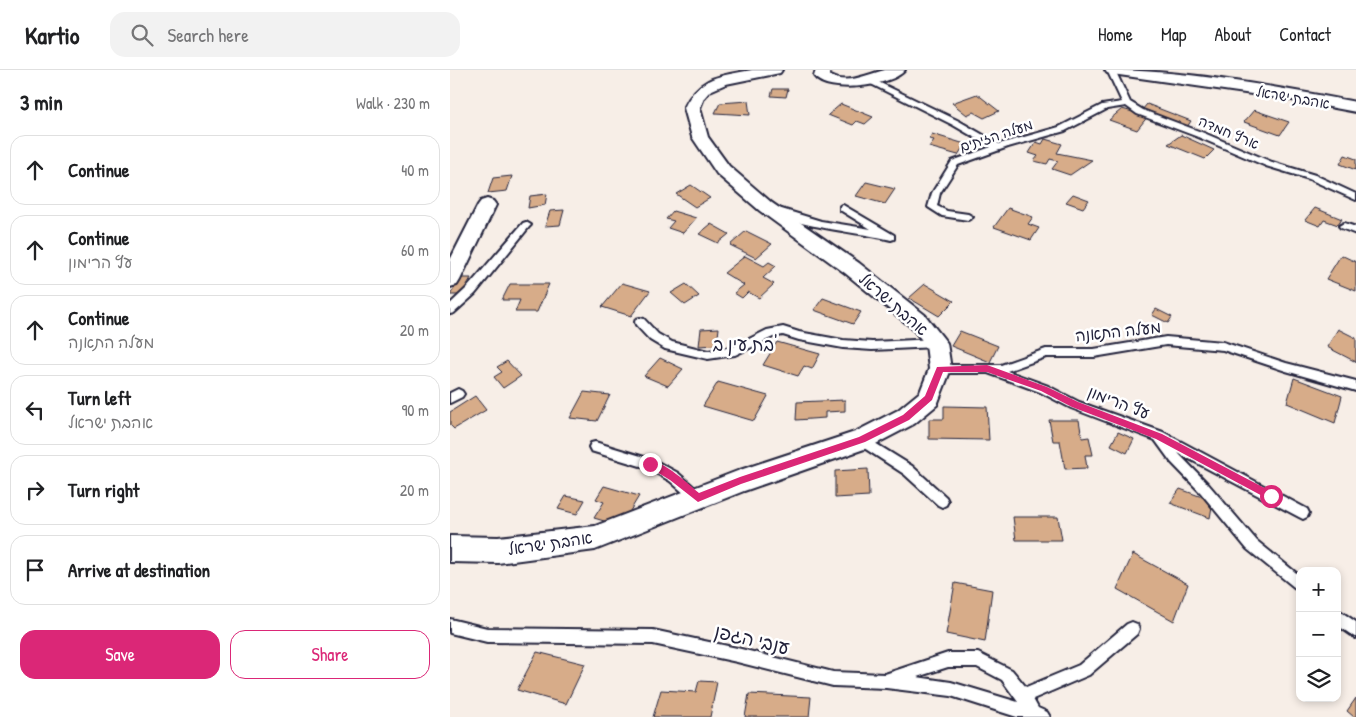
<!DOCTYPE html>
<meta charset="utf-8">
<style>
:root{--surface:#fff;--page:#f2f2f2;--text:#202124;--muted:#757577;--line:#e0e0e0;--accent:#db2777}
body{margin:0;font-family:"Patrick Hand","Playpen Sans Hebrew",sans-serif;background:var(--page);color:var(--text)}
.controls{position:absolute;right:15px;bottom:15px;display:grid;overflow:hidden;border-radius:10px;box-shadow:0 2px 8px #0003}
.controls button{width:45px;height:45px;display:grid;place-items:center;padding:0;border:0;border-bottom:1px solid var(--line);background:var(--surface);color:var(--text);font:25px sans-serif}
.stop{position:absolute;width:15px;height:15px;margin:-11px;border:4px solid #db2777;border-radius:50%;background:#fff}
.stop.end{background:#db2777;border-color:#fff;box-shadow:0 1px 5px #0008}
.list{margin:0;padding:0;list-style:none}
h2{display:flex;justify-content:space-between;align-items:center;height:65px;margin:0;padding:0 20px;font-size:21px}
h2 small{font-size:16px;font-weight:400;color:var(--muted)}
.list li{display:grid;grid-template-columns:32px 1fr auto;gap:15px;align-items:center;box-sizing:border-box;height:70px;margin:0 10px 10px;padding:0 10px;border:1px solid var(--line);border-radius:15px}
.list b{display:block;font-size:19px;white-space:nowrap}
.list p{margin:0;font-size:16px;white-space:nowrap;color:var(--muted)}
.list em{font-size:16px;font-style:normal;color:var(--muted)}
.actions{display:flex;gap:10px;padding:15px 20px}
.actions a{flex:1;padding:11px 0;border:1px solid var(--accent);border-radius:15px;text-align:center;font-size:18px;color:var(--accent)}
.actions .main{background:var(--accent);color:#fff}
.icon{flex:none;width:28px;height:28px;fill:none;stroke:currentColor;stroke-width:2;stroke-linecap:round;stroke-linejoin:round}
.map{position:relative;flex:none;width:906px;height:647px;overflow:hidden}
header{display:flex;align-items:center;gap:30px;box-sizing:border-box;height:70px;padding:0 25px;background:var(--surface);border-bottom:1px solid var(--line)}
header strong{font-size:24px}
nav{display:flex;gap:28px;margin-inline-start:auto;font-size:18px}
.search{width:350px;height:45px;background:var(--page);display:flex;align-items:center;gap:12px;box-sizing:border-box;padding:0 18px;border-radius:15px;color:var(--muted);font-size:19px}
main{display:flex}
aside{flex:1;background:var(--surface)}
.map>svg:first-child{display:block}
</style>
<header>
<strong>Kartio</strong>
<div class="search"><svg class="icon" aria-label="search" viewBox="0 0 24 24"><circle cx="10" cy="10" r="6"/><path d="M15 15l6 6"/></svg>Search here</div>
<nav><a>Home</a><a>Map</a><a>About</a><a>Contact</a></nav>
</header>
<main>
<aside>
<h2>3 min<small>Walk · 230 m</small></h2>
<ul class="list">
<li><svg class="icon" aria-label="ahead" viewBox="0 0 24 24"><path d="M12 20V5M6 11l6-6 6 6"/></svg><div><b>Continue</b></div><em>40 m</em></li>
<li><svg class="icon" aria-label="ahead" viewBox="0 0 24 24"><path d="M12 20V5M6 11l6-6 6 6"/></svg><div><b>Continue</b><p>עץ הרימון</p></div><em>60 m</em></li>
<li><svg class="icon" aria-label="ahead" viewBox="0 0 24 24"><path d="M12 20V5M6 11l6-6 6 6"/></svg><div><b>Continue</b><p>מעלה התאנה</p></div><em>20 m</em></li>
<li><svg class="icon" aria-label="left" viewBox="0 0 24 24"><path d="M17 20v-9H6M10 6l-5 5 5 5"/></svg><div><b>Turn left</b><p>אהבת ישראל</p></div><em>90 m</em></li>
<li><svg class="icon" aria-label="right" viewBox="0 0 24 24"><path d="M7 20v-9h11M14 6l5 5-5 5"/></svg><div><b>Turn right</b></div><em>20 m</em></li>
<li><svg class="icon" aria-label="arrive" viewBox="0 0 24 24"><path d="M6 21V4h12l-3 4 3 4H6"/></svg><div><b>Arrive at destination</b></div></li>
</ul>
<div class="actions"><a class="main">Save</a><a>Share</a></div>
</aside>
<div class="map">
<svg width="906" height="647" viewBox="0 0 906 647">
<rect width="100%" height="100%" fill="#f7eee7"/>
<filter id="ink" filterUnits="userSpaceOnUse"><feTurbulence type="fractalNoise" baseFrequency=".02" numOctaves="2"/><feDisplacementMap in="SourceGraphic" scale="10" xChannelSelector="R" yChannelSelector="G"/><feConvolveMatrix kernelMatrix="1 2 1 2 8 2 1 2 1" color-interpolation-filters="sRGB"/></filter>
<g filter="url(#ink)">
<path fill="#d7ac89" stroke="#22223b" d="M323,19h15l-2,8 -15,-1z
M527,24l22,17 -15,7 -11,-6 -6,3 -15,-12z
M298,31l2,14 -35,-2 5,-10z
M391,34l32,13 -8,7 -8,-3 -4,4 -25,-10z
M697,34l44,17 -4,6 -45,-17z
M672,39l26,7 -11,14 -28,-10z
M804,40l35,12 -9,13 -36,-13z
M482,64l33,10 -7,11 -29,-8 5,-7 -5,-1z
M731,65l33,15 -9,9 -37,-15z
M595,69l17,5 -5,9 35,7 -22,15 -18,-6 6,-8 -8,-2 -3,5 -13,-3 4,-5 -9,-3 7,-11 6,2z
M895,85l11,4v11l-16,-6z
M62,106l-5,15 -19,2 5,-15z
M416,112l29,7 -10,15 -29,-8z
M241,115l19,13 -15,9 -19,-13z
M97,124l-2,11 -17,3 2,-12z
M623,124l16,6 -6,8 -17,-6z
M558,138l25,9 -5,7 11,4 -8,12 -37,-13z
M865,138l27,11 -4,6 -14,-5 -4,6 -15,-6z
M114,140l-4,15 -15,1 5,-15z
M223,141l23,7 -13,15 -15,-5 6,-7 -8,-2z
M261,154l18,10 -11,9 -19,-9z
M296,161l26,13 -16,14 -26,-13z
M891,185l15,7v29l-30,-12z
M295,186l19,10 5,-4 7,4 -13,12 11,6 -15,14 -11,-6 -6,6 -8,-5 10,-8 -20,-12z
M11,208h10l-10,17h-11z
M172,213l28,8 -19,25 -29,-9z
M60,214h39l-12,28h-22l5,-12h-18z
M236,214l13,12 -14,9 -14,-12z
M475,214l29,17 -15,15 -30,-18z
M373,228l38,14 -8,12 -39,-14z
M706,239l16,8 -4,6 -16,-8z
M269,258l-2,17 -18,1 2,-17z
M888,259l18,9v24l-29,-15z
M510,261l38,15 -8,16 -39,-16z
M327,272l43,12 -8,15 -8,-3 -6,10 -35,-11z
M210,288l23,11 -15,17 -24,-10z
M57,291l14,15 -18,12 -9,-11 8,-5 -5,-5z
M844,308l48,18 -7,27 -48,-20z
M268,312l50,14 -14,25 -51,-15z
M134,322l26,3 -13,26 -27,-3z
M25,326l11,14 -32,19 -4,-4v-13z
M395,330v11l-20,1v6l-29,2 1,-18z
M494,336l43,1 2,33 -60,-1v-20h15z
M599,350h30l3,18 7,-1 4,18h-8l2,13 -22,1 -5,-28h-7z
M668,362l16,7 -7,14 -16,-8z
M418,399l1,27 -34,2v-27z
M154,416l35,10 -18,30 -27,-8 10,-16 -8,-3z
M730,419l33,12 -3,17 -40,-15z
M116,426l19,4 -8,14 -19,-5z
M563,447h45l4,23h-46z
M683,484l55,30 -14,37 -57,-32z
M505,513l37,7 -7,52 -39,-8z
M87,582l48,12 -19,40 -49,-14z
M249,611l18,1 -7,35h-57l8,-27 35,2z
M299,624l62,3 -2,20h-64z
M906,628v19h-2l-7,-6z"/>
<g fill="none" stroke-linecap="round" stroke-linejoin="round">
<defs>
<path id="service" d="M657,0h8l15,32 13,8 61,23 68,29 43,13 41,19v6l-47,-21 -43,-13 -68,-29 -61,-23 -11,-8 -19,3 -42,22 -57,16 -50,18 -18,28 -3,13 10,5 21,3 5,3 -5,3 -26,-4 -14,-9 4,-14 20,-32 39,-14 -38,-22 -90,-45 7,-2 89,43 40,23 60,-17 43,-22 20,-3z
M393,135l51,30v4l-3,1c-26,-7 -104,-14 -121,-30l5,-3 46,14 50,8 -31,-19v-4z
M76,152l5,3 -2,2 -54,67 -21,19 -4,1v-10l17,-16 56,-65z
M894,153l12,4v7l-15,-6 -2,-2z
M190,248l4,1 14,15 14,8 36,9 25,-4 34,-17 16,-3 16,5 44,8 29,2 64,-3 5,4 -5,4 -64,3 -29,-2 -44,-8 -16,-5 -10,2 -38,18 -27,4 -43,-10 -15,-9 -14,-15 -1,-3 1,-3z
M716,267l57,5 63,21 70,18v10l-70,-20 -63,-21 -57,-5 -72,12h-48l-39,14 41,15 31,16 84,30 144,77 2,4 -2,4 -4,2 -4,-2 -121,-64 31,32 48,56 43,35v16l-53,-43 -46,-56 -30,-31 -16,-22 -84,-32 -31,-16 -52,-19h-48l-4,-1 -1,-3 1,-3 4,-1h61l45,-16h48z
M8,319l4,2 2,3 -2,3 -12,6v-10z
M412,365l50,31 34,31 2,4 -2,4 -4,2 -4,-2 -34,-31 -46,-30 -2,-4 2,-4z
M145,372l59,18 24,13 24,21 2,4 -2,4 -4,2 -4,-2 -24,-21 -23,-13 -56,-17 -2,-4 2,-4z
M887,539l19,13v16l-19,-13z
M0,549l37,9 166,2 84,18 96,24 52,2 63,-21h30l34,17 14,17 53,-22 48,-41 5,-2 5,2 2,5 -2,5 -48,41 -56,24 5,9 9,4 3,5h-33l-66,-21 -65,-8 -53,-2 -96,-24 -84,-18 -166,-2 -37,-9zM498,597h29l25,13 16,22 -67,-20 -34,-5z"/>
<path id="minor" d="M302,0h30l-2,3 -5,1 -49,10 -16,7 -6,7 -4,10 8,29 21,29 43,37 87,60 66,52 22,28 4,26 -14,36 -23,19 -44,23 -126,44 -149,59 -97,13 -48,-1v-26l48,1 97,-11 145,-56 115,-38 43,-22 22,-18 9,-23 -3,-24 -15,-18 -66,-54 -85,-62 -43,-37 -25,-37 -8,-29c15,-32 36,-32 68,-38z
M366,0h14l-1,5c17,11 38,-1 56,-5 6,0 14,0 20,0 -12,16 -78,25 -91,6z
M655,0c84,0 169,17 251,32v10l-69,-13 -175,-25 -5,-1z
M37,129l6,2 3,4 -36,75 -3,5 -7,2v-27l28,-55 3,-4z"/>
</defs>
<use href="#service" stroke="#22223b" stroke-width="4"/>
<use href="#minor" stroke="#22223b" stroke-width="4"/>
<use href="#service" fill="#fff" fill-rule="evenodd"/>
<use href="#minor" fill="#fff" fill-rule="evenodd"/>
</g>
</g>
<path fill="#db2777" d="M537,295l60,22 31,15 84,32 112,59v6h-6l-112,-60 -84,-32 -31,-16 -54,-19h-44l-11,28 -23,20 -44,22 -124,42 -43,18 -28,-22 -23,-14 -1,-2 1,-3c14,-3 41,23 52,32l41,-16 119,-40 44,-22 22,-19 12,-29z"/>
<g text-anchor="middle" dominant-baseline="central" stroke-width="5" stroke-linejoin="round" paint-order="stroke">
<g font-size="14" fill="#22223b" stroke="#fff">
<text transform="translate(843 27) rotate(10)">אהבת ישראל</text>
<text transform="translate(779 62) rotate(23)">ארץ חמדה</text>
<text transform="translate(546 65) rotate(-18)">מעלה הזיתים</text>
</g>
<g font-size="16" fill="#22223b" stroke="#fff">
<text transform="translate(444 234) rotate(41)">אהבת ישראל</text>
<text transform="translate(668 261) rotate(-6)">מעלה התאנה</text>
<text transform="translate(669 332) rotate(21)">עץ הרימון</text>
<text transform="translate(100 473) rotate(-8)">אהבת ישראל</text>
</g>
<g font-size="18" fill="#22223b" stroke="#fff">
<text x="295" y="274">בת עין ב'</text>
</g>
<g font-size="19" fill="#22223b" stroke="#fff">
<text transform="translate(302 569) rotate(13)">ענבי הגפן</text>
</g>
</g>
</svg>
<div class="controls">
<button>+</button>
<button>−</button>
<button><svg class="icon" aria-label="layers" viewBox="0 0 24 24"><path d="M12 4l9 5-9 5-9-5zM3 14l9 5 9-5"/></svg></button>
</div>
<div class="stop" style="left:821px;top:426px"></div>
<div class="stop end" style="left:200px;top:394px"></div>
</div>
</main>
